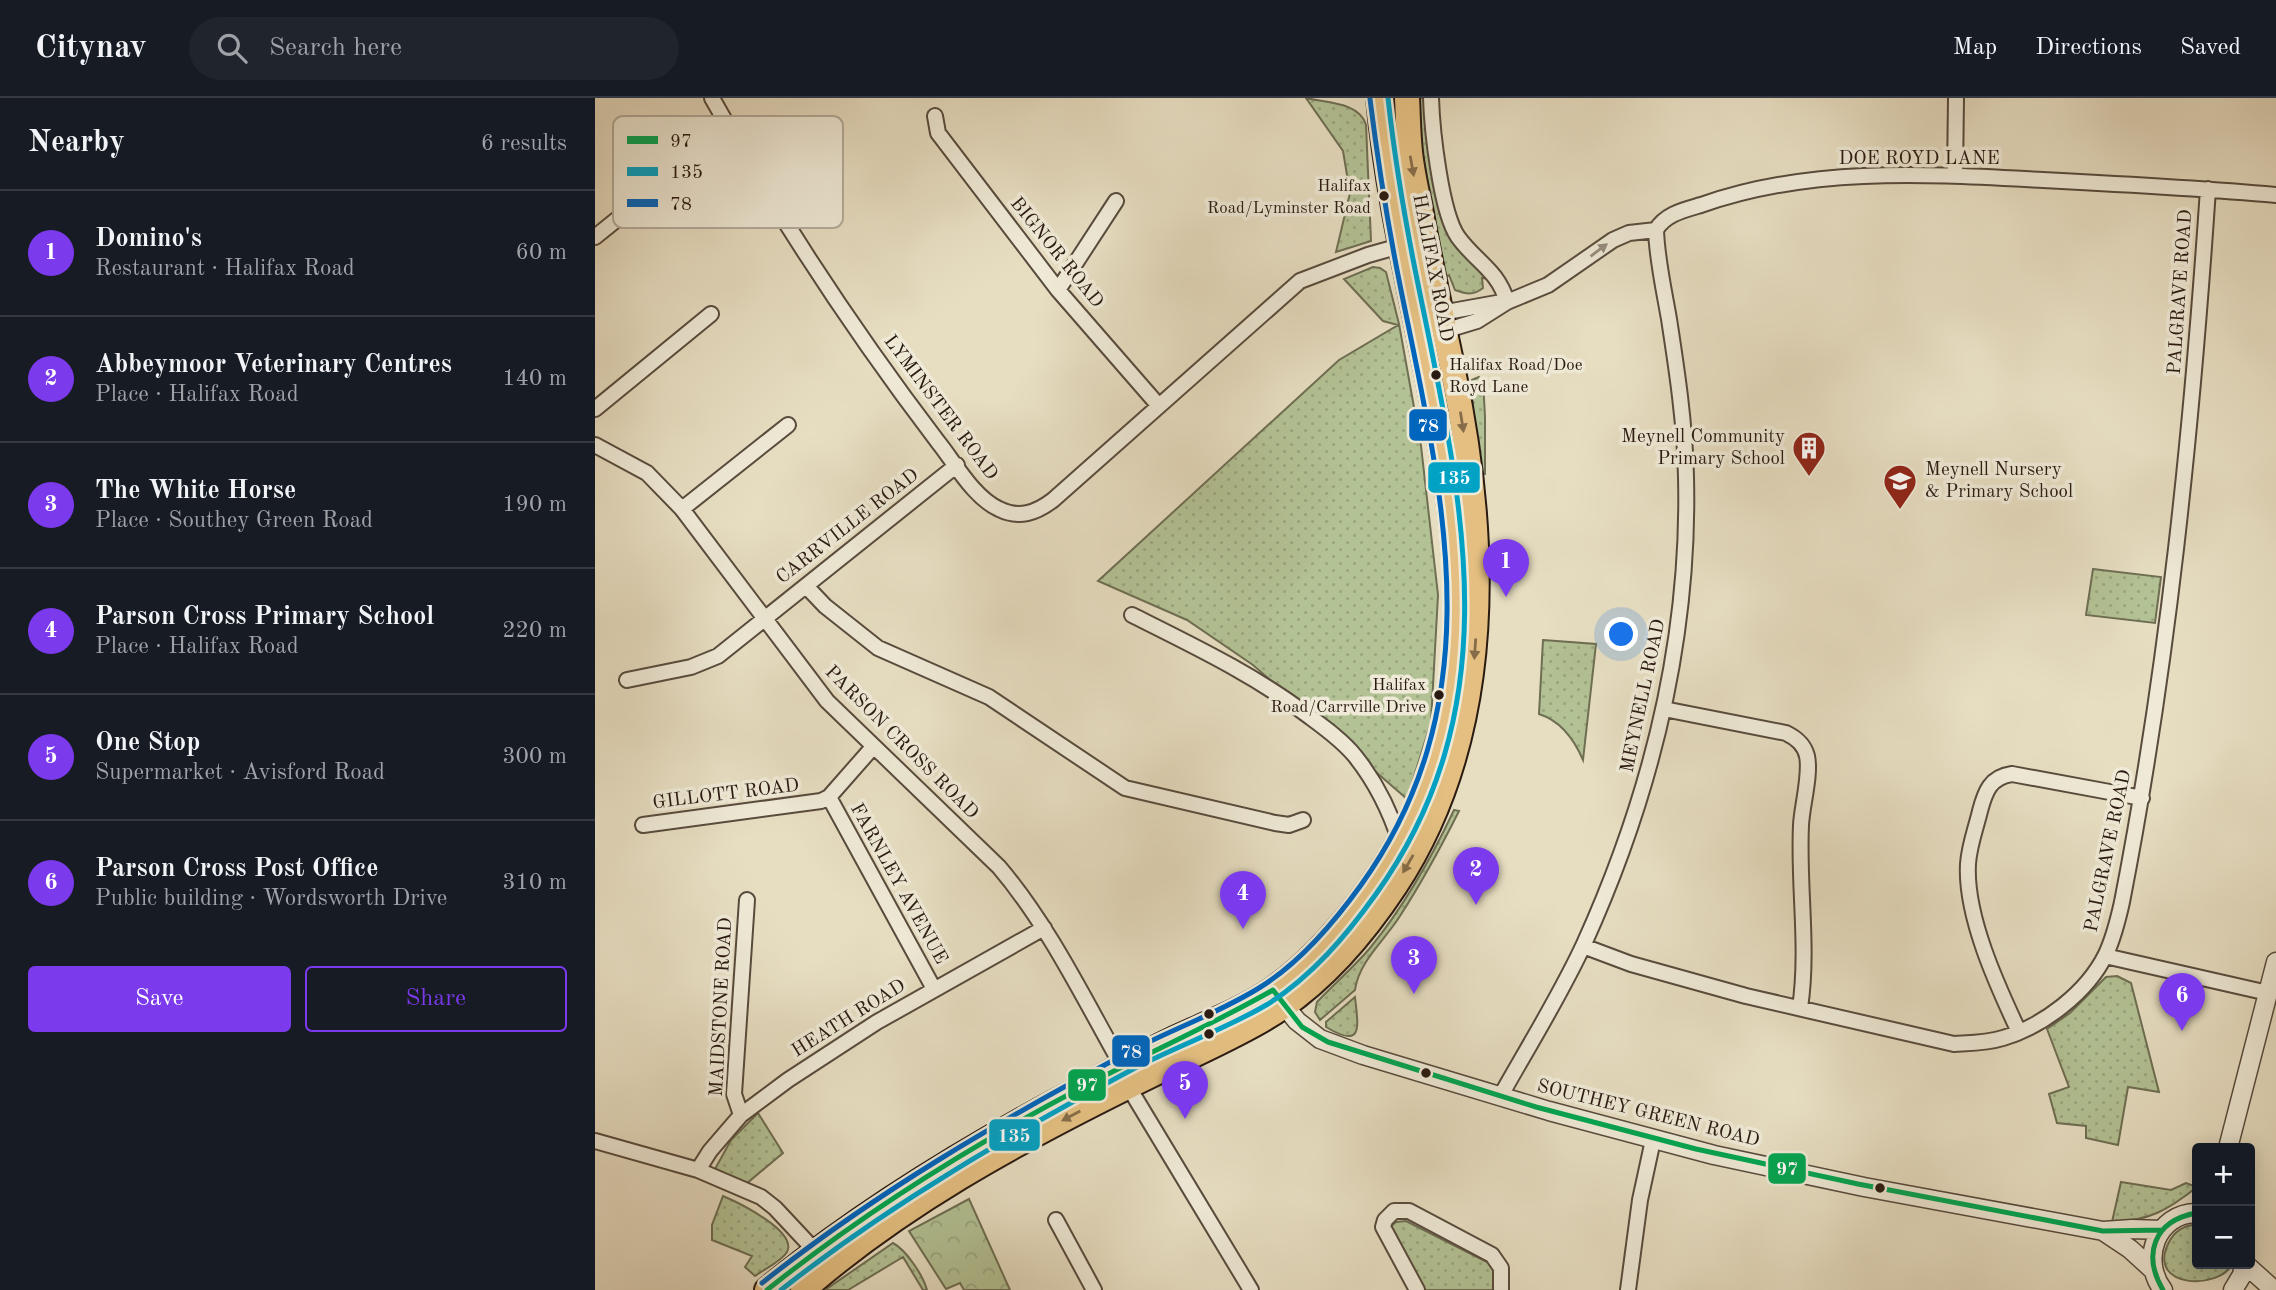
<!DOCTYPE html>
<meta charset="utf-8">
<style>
:root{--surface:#171b24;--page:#20242c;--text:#f1f3f6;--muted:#9ea1a6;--line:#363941;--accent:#7c3aed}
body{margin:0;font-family:"Old Standard TT",serif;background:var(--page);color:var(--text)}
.controls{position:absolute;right:21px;bottom:21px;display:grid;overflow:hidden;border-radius:7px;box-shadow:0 4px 18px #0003}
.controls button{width:63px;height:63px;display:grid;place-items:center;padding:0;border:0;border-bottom:2px solid var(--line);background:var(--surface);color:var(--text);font:35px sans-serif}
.you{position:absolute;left:1027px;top:537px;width:24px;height:24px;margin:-18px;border:5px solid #fff;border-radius:50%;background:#1a73e8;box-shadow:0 0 0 10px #1a73e833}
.badge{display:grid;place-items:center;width:46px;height:46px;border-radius:50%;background:var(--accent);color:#fff;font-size:23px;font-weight:700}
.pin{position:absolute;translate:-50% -58px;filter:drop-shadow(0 2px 4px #0008)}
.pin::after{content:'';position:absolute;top:37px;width:24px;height:21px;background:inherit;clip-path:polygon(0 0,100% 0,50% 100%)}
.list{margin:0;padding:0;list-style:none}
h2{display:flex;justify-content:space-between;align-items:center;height:91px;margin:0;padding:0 28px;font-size:30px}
h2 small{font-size:23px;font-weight:400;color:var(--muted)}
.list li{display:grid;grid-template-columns:46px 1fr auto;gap:21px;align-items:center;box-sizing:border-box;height:126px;padding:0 28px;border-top:2px solid var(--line)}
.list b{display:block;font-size:26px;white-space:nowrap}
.list p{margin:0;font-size:23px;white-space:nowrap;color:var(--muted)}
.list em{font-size:23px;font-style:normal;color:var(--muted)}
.actions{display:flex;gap:14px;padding:21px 28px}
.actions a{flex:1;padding:16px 0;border:2px solid var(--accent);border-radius:7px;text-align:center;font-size:24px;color:var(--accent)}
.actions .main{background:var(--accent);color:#fff}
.icon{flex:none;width:38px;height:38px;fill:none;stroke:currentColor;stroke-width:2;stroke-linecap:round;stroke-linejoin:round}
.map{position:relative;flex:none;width:1681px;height:1192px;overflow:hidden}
header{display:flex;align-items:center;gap:42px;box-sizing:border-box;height:98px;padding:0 35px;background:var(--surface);border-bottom:2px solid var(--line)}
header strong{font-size:33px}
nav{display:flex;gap:38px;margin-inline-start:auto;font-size:24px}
.search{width:490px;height:63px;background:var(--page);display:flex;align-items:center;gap:18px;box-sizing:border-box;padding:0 24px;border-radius:38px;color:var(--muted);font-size:26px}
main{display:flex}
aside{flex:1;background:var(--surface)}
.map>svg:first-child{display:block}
</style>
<header>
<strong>Citynav</strong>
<div class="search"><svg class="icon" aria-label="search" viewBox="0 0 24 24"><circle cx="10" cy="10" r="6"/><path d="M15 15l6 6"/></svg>Search here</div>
<nav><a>Map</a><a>Directions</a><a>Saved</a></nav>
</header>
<main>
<aside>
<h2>Nearby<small>6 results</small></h2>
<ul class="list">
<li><span class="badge">1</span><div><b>Domino's</b><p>Restaurant · Halifax Road</p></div><em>60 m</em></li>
<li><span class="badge">2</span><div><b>Abbeymoor Veterinary Centres</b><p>Place · Halifax Road</p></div><em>140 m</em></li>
<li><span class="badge">3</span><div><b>The White Horse</b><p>Place · Southey Green Road</p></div><em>190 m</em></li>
<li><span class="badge">4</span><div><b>Parson Cross Primary School</b><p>Place · Halifax Road</p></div><em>220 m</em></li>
<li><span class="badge">5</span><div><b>One Stop</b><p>Supermarket · Avisford Road</p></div><em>300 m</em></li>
<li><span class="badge">6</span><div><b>Parson Cross Post Office</b><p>Public building · Wordsworth Drive</p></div><em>310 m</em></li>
</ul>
<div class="actions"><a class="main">Save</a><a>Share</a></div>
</aside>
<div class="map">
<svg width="1681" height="1192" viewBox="0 0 1681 1192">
<defs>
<pattern id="grass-dots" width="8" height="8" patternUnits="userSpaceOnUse" patternTransform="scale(1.75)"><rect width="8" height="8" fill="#b3c295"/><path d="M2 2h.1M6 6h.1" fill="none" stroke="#9aa67f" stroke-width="1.8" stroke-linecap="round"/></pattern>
<pattern id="forest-crowns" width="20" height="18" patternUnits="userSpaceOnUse" patternTransform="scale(1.75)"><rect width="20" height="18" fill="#b3c295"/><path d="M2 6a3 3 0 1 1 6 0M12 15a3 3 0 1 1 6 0" fill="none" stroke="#9aa67f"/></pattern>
</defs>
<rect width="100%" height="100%" fill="#e7dec2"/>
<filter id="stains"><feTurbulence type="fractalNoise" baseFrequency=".00286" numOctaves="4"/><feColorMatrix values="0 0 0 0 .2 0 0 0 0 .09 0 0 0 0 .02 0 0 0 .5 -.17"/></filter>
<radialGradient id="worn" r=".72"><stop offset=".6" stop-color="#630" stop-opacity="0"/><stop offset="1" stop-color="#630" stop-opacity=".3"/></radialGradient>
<path fill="url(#grass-dots)" stroke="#6e6e53" stroke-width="2" d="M711,0c20,5 54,4 60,27l5,116 -35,11 14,-59 -7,-42z
M818,0h13l15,98 14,50 35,33 -8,-1 1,10c-10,8 -17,6 -28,2l-6,-15 -5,2z
M778,169l7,1 6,4 13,52 22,122 17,149 -7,127 -24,77 -154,-134 -66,-45 -89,-39 241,-221 59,-35 -15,-4 -39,-42z
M884,279l4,3 2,37v57l-6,1 -6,-48 -1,-47z
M1498,471l68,8 -6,46 -69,-8z
M948,542l53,4 -13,116c-9,-21 -22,-39 -44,-46z
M859,712l5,1c-18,36 -37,71 -59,105 -15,24 -41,45 -45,74l-35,30 -5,-8 2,-10c17,-18 37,-35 53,-54 35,-43 61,-89 84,-138z
M1522,878l14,7 28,109 -31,-5 -10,58 -32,-7v-12l-29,-3 -8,-29 20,-7 -22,-58 23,-16 36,-36z
M760,899c3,29 9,53 -29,30v-5z
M163,1015l25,40 -37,31 -31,-15 16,-29z
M1526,1084l50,8 15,-7 11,4c-29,23 -48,34 -85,35z
M128,1098c14,6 75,35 64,56 -6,10 -23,17 -32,24l-10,-9 7,-11 -40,-16v-15z
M811,1123l83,42 6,9v18h-72l-32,-55v-9l5,-4z
M1602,1126v40h35c-12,26 -85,25 -64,-20 6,-13 15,-18 29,-20z
M298,1145c13,7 30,32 34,47h-4l-20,-33 -55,33h-23z"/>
<path fill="url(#forest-crowns)" stroke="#6e6e53" stroke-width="2" d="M374,1101l41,91h-46l-4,-7 -14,6 -37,-58z"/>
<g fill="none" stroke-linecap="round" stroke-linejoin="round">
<defs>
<path id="minor" d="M117,0c67,120 143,235 226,344 17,21 35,55 61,67 20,10 37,4 54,-9l247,-219 68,-26 39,-11
M836,0c1,32 10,115 27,139 18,25 40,33 49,65
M340,18l3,17 120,157 101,116
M1360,78l1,-78
M1061,132c9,-16 28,-20 45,-25 110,-39 227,-31 342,-25 78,4 155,8 233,15
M0,139l134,-108
M463,192l58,-89
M846,215l61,-11
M849,233l33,-10 30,-19 41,-17 65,-45 16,-7 27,-3
M0,311l116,-95
M0,347l52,28 35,36 145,192 172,166c50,59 85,132 123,199
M87,411l106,-84
M211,488l19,20 53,42 111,49 136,91 150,35 14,2 14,-5
M537,517c62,31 123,60 178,102 15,11 33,24 45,39 20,25 35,55 45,86
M32,582l64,-13 27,-11 239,-191
M1069,611l122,24c10,5 18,11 21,23 4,19 -5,49 -6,69 -3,61 8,122 -1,183
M234,699l105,192
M48,727l178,-24 8,-4 44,-50
M988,848l48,18 115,32 208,48c16,-1 33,-1 49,-6 40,-12 84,-45 103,-84 8,-17 12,-34 16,-52 46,-236 70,-474 86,-713
M1510,858l163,37
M1424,934c-22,-47 -54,-116 -51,-168 1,-18 8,-36 12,-53 5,-19 10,-34 32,-37l130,24
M533,988l123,204
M905,999c28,-50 60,-101 84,-153 67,-148 106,-305 102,-467 -1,-53 -9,-106 -17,-158 -5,-29 -12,-59 -13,-89
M146,1017l-7,-21 13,-194
M0,1043l103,29 63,27 14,11 44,47
M103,1072l12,-19 31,-36 47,-35 89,-58 167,-94
M461,1122l38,70
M822,1192l-34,-63 2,-7 9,-9h15l83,44 9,13v22
M1033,1192l12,-90 13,-60"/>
<path id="tertiary" d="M684,901l18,22 23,18 43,16 186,56 165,44 150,32 239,44 29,-2 30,1
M1633,1050l48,-186
M1508,1133l27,18 22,20
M1650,1166l29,26
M1568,1192c-23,-30 -7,-77 34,-77
M1638,1192l9,-15 2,-11"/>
<path id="trunk" d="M172,1192c93,-76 194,-138 300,-194 34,-19 68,-38 103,-55 34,-16 72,-30 104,-52 32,-23 58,-51 82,-82 70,-90 103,-189 101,-303 -2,-170 -63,-336 -78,-506
M208,1192c97,-85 211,-147 326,-204 43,-22 89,-41 131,-65 57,-32 100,-82 135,-135 100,-152 94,-343 58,-515 -11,-53 -23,-105 -32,-158 -4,-20 -9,-41 -11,-61 -2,-18 -2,-36 -3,-54"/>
</defs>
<use href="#minor" stroke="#584b3d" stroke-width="18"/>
<use href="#tertiary" stroke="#584b3d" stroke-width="21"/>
<use href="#trunk" stroke="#291a11" stroke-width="28"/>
<use href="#minor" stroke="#efead7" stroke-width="14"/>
<use href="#tertiary" stroke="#efead7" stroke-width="18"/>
<use href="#trunk" stroke="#e4bf81" stroke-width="24"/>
<defs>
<path id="bus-1" d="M172,1192c97,-78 202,-143 312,-201 64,-34 131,-63 194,-99l29,37 26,15 208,65 160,42 162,35 245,47 59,-1
M1568,1192c-21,-36 -9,-69 33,-77"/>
<path id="bus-2" d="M186,1192c110,-87 231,-156 354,-222 44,-23 91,-39 133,-64 44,-28 78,-68 108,-110 136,-190 86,-394 43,-605 -13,-63 -24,-127 -31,-191"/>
<path id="bus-3" d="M167,1185c113,-90 237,-162 365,-230 43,-23 90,-39 132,-65 41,-25 74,-64 102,-103 134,-187 82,-388 40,-595 -13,-64 -23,-127 -31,-191"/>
</defs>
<use href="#bus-1" stroke="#efead7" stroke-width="10"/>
<use href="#bus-2" stroke="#efead7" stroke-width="10"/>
<use href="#bus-3" stroke="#efead7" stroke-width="10"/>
<use href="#bus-1" stroke="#00a651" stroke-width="5"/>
<use href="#bus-2" stroke="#02a2c5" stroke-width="5"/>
<use href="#bus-3" stroke="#0065bd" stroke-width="5"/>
</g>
<defs><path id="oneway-solid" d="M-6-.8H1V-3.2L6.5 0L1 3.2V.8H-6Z" transform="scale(1.75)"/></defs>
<g fill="#866c49">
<use href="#oneway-solid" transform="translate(817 68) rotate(80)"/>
<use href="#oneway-solid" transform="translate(867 324) rotate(81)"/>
<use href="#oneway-solid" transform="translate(880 551) rotate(94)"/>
<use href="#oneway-solid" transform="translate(813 766) rotate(120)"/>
<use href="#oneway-solid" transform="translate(476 1018) rotate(152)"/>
</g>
<use fill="#968c7e" href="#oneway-solid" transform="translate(1004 152) rotate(-37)"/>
<defs>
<symbol id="building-pin" viewBox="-11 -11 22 30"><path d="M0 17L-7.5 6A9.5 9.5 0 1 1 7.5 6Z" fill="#8f2418" stroke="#efead7"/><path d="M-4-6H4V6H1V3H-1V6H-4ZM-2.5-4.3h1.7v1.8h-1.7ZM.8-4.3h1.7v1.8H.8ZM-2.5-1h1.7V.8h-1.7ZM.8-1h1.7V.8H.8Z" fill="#fff"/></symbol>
<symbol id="school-pin" viewBox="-11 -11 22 30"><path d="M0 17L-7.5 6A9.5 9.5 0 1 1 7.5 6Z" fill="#8f2418" stroke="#efead7"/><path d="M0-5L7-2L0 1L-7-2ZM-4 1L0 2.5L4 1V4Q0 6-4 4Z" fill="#fff"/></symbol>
</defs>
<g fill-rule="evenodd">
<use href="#building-pin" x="1195" y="331" width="38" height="52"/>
<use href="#school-pin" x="1286" y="364" width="38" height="52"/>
</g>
<g fill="#291a11" stroke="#efead7" stroke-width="2.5">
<circle cx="789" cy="98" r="6"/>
<circle cx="841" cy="277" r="6"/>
<circle cx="844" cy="597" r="6"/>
<circle cx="614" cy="916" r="6"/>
<circle cx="614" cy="936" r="6"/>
<circle cx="831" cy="975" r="6"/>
<circle cx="1285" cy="1090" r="6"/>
</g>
<g text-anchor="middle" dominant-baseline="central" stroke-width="7" stroke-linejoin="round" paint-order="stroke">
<g font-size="17" fill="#291a11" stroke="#efead7" text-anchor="end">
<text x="776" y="88">Halifax<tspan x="776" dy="22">Road/Lyminster Road</tspan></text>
<text x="854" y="267" text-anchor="start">Halifax Road/Doe<tspan x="854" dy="22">Royd Lane</tspan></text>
<text x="831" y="587">Halifax<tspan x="831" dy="22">Road/Carrville Drive</tspan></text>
</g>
<g font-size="19" fill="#291a11" stroke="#efead7">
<text x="1324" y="61">DOE ROYD LANE</text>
<text transform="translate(461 155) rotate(51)">BIGNOR ROAD</text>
<text transform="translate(837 170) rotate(79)">HALIFAX ROAD</text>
<text transform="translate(1586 194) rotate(-86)">PALGRAVE ROAD</text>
<text transform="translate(345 310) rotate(53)">LYMINSTER ROAD</text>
<text transform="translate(253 429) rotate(-38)">CARRVILLE ROAD</text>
<text transform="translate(1049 598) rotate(-78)">MEYNELL ROAD</text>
<text transform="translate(306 645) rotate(45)">PARSON CROSS ROAD</text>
<text transform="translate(131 697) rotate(-7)">GILLOTT ROAD</text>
<text transform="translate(1514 753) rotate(-78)">PALGRAVE ROAD</text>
<text transform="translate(303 786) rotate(61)">FARNLEY AVENUE</text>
<text transform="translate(127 909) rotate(-87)">MAIDSTONE ROAD</text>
<text transform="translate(254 921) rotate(-32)">HEATH ROAD</text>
<text transform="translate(1053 1016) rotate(14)">SOUTHEY GREEN ROAD</text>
</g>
<g font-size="19" fill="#291a11" stroke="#efead7" text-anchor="end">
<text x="1190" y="339">Meynell Community<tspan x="1190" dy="22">Primary School</tspan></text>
<text x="1330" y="372" text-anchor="start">Meynell Nursery<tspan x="1330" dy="22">&amp; Primary School</tspan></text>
</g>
</g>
<rect x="18" y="18" width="230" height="112" rx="10" fill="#efead7" stroke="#b4ac9c" stroke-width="2"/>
<rect x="32" y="38" width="31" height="8" fill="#00a651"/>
<rect x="32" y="69" width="31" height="9" fill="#02a2c5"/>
<rect x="32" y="101" width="31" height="8" fill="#0065bd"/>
<g font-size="19" fill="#291a11">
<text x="75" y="49">97</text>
<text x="75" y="80">135</text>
<text x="75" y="112">78</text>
</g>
<g stroke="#efead7" stroke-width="2.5">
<rect x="813" y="310" width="40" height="34" rx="7" fill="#0065bd"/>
<rect x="832" y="363" width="54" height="33" rx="7" fill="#02a2c5"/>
<rect x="516" y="936" width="40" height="34" rx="7" fill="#0065bd"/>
<rect x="472" y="970" width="40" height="34" rx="7" fill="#00a651"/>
<rect x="393" y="1020" width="53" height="34" rx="7" fill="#02a2c5"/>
<rect x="1172" y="1054" width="40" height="33" rx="7" fill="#00a651"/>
</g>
<g font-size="19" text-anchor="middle" font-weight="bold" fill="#fff">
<text x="833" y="334">78</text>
<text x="859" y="386">135</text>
<text x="536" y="960">78</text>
<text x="492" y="993">97</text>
<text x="419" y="1044">135</text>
<text x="1192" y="1077">97</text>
</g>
<rect width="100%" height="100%" filter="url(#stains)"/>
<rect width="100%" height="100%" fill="url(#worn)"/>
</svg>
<div class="controls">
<button>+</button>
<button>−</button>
</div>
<div class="you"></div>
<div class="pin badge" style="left:911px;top:499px">1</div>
<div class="pin badge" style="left:881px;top:807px">2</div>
<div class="pin badge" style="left:819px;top:896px">3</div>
<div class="pin badge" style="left:648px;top:831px">4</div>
<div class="pin badge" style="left:590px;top:1021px">5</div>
<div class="pin badge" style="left:1587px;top:933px">6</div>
</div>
</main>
